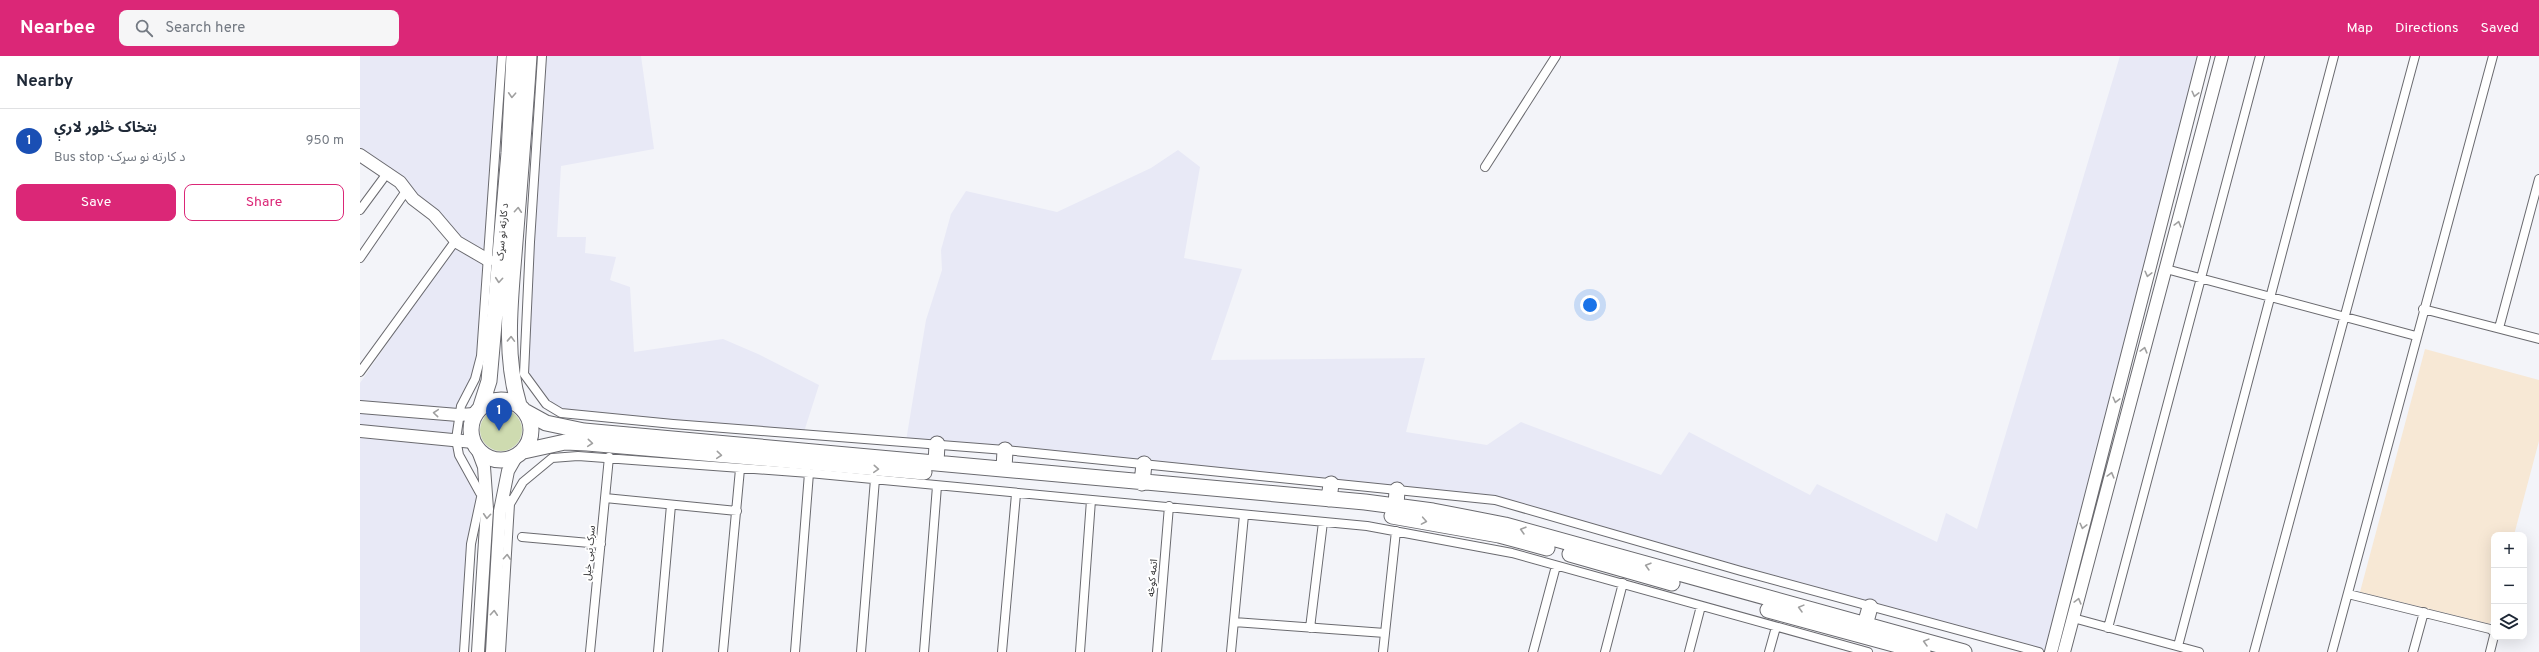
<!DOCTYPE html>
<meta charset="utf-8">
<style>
:root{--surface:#fff;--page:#f6f6f7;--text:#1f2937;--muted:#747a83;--line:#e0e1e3;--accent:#db2777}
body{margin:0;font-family:Overpass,"Noto Sans Arabic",sans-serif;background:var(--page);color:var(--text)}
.controls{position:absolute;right:12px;bottom:12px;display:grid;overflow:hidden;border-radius:8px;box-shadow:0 4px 16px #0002}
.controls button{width:36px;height:36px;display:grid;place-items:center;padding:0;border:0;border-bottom:1px solid var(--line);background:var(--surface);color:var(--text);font:20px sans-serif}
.you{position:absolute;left:1230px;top:249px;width:14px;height:14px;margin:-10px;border:3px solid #fff;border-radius:50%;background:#1a73e8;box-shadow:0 0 0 6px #1a73e833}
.badge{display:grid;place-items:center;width:26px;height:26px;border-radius:50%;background:var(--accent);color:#fff;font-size:13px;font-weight:700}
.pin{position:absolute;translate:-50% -33px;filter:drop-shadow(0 1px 2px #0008)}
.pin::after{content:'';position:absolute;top:21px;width:14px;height:12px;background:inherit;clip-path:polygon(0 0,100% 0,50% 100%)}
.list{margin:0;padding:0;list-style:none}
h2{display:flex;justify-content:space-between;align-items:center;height:52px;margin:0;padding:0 16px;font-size:17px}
h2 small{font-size:13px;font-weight:400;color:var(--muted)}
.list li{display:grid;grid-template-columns:26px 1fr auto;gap:12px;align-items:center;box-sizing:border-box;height:64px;padding:0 16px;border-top:1px solid var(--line)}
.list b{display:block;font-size:15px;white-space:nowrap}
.list p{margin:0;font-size:13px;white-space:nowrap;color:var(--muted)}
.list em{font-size:13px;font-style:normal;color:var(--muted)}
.actions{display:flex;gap:8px;padding:12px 16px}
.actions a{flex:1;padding:9px 0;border:1px solid var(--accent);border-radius:8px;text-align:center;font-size:14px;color:var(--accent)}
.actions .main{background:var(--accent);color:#fff}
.icon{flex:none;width:22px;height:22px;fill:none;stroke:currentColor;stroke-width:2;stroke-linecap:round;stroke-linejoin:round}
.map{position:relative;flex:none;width:2179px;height:596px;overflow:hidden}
header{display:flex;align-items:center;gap:24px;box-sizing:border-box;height:56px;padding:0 20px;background:var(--accent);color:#fff}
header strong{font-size:19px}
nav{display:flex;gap:22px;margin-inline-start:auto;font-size:14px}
.search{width:280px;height:36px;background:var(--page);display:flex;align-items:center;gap:10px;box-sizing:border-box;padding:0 14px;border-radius:8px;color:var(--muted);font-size:15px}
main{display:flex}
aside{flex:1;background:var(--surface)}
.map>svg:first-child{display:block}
</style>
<header>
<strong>Nearbee</strong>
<div class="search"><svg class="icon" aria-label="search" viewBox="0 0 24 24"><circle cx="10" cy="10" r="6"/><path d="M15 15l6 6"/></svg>Search here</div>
<nav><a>Map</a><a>Directions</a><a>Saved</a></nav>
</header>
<main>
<aside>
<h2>Nearby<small></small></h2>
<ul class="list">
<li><span class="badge" style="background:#1a4fb4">1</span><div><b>بتخاک څلور لارې</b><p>Bus stop · د کارته نو سړک</p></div><em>950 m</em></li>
</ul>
<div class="actions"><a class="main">Save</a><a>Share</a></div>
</aside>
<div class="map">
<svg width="2179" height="596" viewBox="0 0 2179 596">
<rect width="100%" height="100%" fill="#f3f4f9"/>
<path fill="#e8e9f6" d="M0,0h142l-21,300 -20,50 -5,33 24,54 -16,159h-104v-269l97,-141 -23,-27 -74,-60z
M182,0h99l13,93 -93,17 -4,71h29l-1,16 31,4 -6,23 20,7 4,65 89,-13 35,15 61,31 -16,50 -242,-22 -15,-9 -22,-30z
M1760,0h84l-153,596h-12l-544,-152 -589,-59 20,-121 16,-50 -1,-20 10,-36 15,-23 91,21 94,-44 27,-18 22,17 -16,91 58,11 -31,91 214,-2 -19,74 81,13 34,-23 140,53 28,-43 121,63 7,-11 120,58 9,-29 31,16z"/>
<path fill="#f7e8d5" d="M2065,293l114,31v61l-25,94h-20v75l-4,14 -130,-32z"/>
<path fill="#cedbb0" d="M120 374a21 21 0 1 1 42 0a21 21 0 1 1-42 0Z"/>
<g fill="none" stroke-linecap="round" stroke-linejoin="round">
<defs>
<path id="street" d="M182,0l-12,186 -6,132 22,30 15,9 112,11 332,26 490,50 246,71 298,81
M1125,111l71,-111
M0,154l28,-38
M0,202l46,-67
M1806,213l250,67
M2063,253l116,30
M2139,272l40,-149
M0,316l96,-132
M120,437l-21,-38 -3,-16 5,-33 14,-27 6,-23 21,-300
M245,442l132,13
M150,448l13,-22 29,-24 26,-2 231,17 558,53 145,27 356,99
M162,481l79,7
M1988,538l142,35 4,3
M1713,562l126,34
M874,566l151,11
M950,572l13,-106
M1748,572l152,-572
M1818,590l156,-590
M104,596l7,-108 12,-56
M141,596l9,-148 -2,-4
M230,596l19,-195
M298,596l13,-147
M363,596l17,-183
M435,596l14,-179
M501,596l14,-173
M564,596l13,-166
M642,596l14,-158
M720,596l11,-152
M797,596l12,-146
M871,596l13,-137
M1023,596l13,-121
M1173,596l23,-86
M1245,596l18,-69
M1329,596l12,-46
M1409,596l7,-25
M1894,596l161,-596
M1972,596l161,-596
M2053,596l11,-40
M2130,596l4,-16"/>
<path id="secondary" d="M0,99l40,27 13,17 21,16 23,27 31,18
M0,351l98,8 17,-1
M0,375l113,11
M118,395l6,16 3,42 -9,143
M132,596l8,-141 8,-40 8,-14
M1691,596l153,-596
M1704,596l158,-596"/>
<path id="highway" d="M111 374a30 30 0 1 1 60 0a30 30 0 1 1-60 0Z
M159,349c-16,-52 -8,-110 -4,-163 5,-62 10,-124 14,-186
M121,350l8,-25 20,-228 5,-97
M166,356l20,11 38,8 781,71 68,9 72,14 459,127
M164,395l41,-9 22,1 337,29
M576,407l1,-19
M644,413l1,-19
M782,427l2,-19
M969,443l2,-15
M1036,450l1,-16
M1032,460l107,19 48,13
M1210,498l102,29
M1408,554l155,42
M1505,569l5,-18"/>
</defs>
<use href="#street" stroke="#6a6a6f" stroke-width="10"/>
<use href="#secondary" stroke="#6a6a6f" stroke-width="14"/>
<use href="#highway" stroke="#6a6a6f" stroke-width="17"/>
<use href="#street" stroke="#fff" stroke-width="8"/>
<use href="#secondary" stroke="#fff" stroke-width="12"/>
<use href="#highway" stroke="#fff" stroke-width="15"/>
</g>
<defs><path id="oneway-chevron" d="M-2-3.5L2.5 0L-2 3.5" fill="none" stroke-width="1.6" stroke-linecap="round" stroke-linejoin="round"/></defs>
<g stroke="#a0a0a0">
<use href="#oneway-chevron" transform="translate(1835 38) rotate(104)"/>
<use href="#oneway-chevron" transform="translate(152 39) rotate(93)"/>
<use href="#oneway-chevron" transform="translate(158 154) rotate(-86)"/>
<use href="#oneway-chevron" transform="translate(1818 168) rotate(-75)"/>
<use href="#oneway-chevron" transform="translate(1788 218) rotate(104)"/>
<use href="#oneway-chevron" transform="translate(139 224) rotate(95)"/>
<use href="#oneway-chevron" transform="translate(151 283) rotate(-88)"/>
<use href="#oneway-chevron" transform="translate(1784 294) rotate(-75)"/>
<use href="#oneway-chevron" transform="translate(1756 344) rotate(104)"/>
<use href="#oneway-chevron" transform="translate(76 357) rotate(-175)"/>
<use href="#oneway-chevron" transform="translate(230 387) rotate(5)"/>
<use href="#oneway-chevron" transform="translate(359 399) rotate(5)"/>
<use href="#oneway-chevron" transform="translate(516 413) rotate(4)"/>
<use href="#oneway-chevron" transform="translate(1751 419) rotate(-75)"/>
<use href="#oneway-chevron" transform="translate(127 460) rotate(94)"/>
<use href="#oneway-chevron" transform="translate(1064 465) rotate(10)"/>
<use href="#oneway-chevron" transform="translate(1723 470) rotate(104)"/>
<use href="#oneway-chevron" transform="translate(1163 474) rotate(-164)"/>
<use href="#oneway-chevron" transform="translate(147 501) rotate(-86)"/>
<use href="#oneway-chevron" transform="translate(1288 510) rotate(-164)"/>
<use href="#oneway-chevron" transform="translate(1718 545) rotate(-75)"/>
<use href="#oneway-chevron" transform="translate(1441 552) rotate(-165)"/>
<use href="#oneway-chevron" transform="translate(134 557) rotate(-86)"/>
<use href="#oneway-chevron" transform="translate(1566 586) rotate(-165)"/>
</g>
<g text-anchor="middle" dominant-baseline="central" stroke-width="4" stroke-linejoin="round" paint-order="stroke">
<g font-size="10" fill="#2b2b2d" stroke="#fff">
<text transform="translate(143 176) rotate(-85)">د کارته نو سړک</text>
<text transform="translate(230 497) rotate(-85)">سرک نبی خیل</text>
<text transform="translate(793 522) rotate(-85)">اتمه کوڅه</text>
</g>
</g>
</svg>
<div class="controls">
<button>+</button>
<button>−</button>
<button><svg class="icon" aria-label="layers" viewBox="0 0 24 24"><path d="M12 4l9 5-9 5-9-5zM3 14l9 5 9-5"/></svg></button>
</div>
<div class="you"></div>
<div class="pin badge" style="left:139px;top:375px;background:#1a4fb4">1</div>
</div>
</main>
